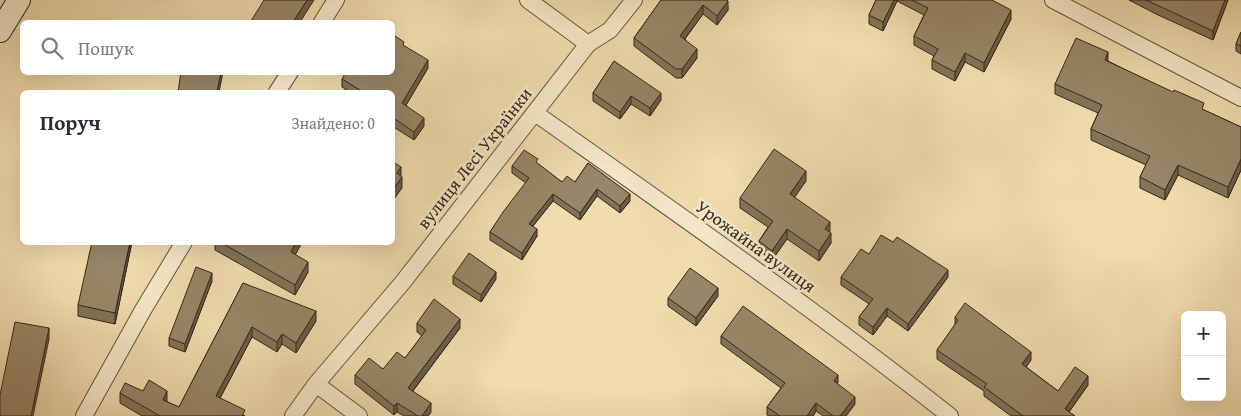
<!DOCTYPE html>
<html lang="uk">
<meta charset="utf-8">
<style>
:root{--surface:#fff;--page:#f7f7f7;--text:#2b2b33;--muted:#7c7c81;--line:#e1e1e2}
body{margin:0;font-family:"Gentium Book Plus",serif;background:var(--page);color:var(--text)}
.controls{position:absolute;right:15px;bottom:15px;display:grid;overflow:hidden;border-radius:8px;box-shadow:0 5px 20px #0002}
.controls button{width:45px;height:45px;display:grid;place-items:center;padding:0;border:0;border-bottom:1px solid var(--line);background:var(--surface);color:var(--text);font:25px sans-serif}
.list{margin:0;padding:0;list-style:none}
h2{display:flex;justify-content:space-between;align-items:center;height:65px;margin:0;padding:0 20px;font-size:21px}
h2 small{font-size:16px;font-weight:400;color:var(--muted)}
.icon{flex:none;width:28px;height:28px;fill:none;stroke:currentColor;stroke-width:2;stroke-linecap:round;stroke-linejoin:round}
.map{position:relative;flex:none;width:1241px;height:416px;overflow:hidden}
.search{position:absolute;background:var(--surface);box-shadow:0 5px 20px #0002;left:20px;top:20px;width:375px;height:55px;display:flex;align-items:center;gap:12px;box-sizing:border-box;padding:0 18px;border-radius:8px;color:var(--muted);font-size:19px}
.panel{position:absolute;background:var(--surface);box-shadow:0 5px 20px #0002;left:20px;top:90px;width:375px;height:155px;border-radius:8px}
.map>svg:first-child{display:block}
</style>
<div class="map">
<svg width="1241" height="416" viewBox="0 0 1241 416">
<rect width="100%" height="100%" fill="#f1dcad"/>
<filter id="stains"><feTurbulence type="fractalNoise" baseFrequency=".004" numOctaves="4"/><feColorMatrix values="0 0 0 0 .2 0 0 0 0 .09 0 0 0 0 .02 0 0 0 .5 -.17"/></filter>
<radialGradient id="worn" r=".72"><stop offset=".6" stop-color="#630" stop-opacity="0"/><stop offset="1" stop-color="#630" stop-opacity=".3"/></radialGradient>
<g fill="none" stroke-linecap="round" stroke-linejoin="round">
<defs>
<path id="street" d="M528,0l60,44
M1053,0l188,98
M322,22l14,-22
M277,92l13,-20
M535,113c140,99 281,197 415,303
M316,384l43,32
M84,416l59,-106 41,-68
M293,416l23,-32 87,-102 185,-238 22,-14 24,-30"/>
<path id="secondary" d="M0,31l19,-31"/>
</defs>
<use href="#street" stroke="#645540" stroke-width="18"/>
<use href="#secondary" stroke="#35281c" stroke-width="24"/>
<use href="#street" stroke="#f6e8ca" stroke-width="16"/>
<use href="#secondary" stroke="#f6e8ca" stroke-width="22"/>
</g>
<path fill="#827359" stroke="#35281c" d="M661,0h66l1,10 -11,15 -14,-11 -18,25 12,19 -15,20h-6l-42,-32v-8z
M876,0h116l19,19 -27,53 -19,-10 -10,19 -23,-12v-9l2,-4 -20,-11v-9l10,-21 -27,-14 -14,30 -14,-7v-9z
M1129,0h99l-15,40 -57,-26z
M1241,32v22l-5,-3v-7z
M404,46l24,22 -22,37 18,21 -10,14 -22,-14v-34h-42l-8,-5v-8z
M614,61l47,39 -11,16 -19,-12 -11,15 -27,-18v-8z
M1108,61l96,49 37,17v43l-13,28 -50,-23 -13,25 -25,-12v-11l6,-12 -55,-25v-11l7,-16 -43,-19v-10z
M588,163l42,38 -10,12 -23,-17 -17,24 -27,-19 -21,26 5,9 -15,24 -32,-20v-8l36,-49 -14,-10v-7l26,-2 24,18h13z
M806,181l-12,16 36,34 -1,1 2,11 -12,18 -32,-22 -15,21 -13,-9v-10l9,-14 -28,-19v-10z
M132,242l-17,82 -37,-8v-11z
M215,242h87l-7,13 13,17 -13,23 -80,-45z
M869,254l79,23 -40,54 -21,-15 -14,19 -14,-10v-8l10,-13 -28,-19v-8z
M453,276l43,3 -15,23 -28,-18z
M212,281l-27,71 -16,-6v-8z
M243,283l73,38 -20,32 -14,-9 -5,8 -25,-15 -32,61 25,18h-103l-22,-13v-10l23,-2 24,10v1l12,5z
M718,296l-22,30 -28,-20v-8z
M955,317l76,43 -5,7 32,24 30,-6 -19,27 6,4h-64l-27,-20v-5l-47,-32v-9l18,-25z
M417,323l43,5 -47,63 18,21 -3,4h-24l-7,-4 -3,3 -39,-31v-9l28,-6 22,-11 17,-22 -5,-4z
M721,336l116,47 18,21 -9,12h-23l-7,-5 -3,5h-44l-2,-1v-8l14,-19 -60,-44z"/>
<path fill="#6a5e48" stroke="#35281c" d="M307,0h7l-14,22h-7z
M894,0h3v1l-14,30v-9z
M1225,0h3l-15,40v-9z
M728,1v9l-11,15v-9z
M703,5v9l-23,31v-9z
M1011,10v9l-27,53v-9z
M697,49v9l-15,20v-9z
M1108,52v11l-3,-3z
M965,53v9l-10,19v-9z
M428,60v8l-26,44v-9z
M221,72h2l-4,20h-2z
M661,93v7l-11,16v-8z
M631,96v8l-11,15v-7z
M424,118v8l-10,14v-8z
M1241,159v11l-13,28v-11z
M1178,165v10l-13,25v-10z
M401,167v11l-4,-5z
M806,171v10l-16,23v-10z
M402,177v11l-10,14v-11z
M597,189v7l-17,24v-7z
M553,194v7l-24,30v-7z
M630,194v7l-10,12v-7z
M830,222v9l-5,8v-10z
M537,229v7l-15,24v-7z
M787,229v10l-15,21v-9z
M831,233v10l-12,18v-10z
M130,242h2l-17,82v-11z
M296,242h6l-11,21v-11z
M308,262v10l-13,23v-10z
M948,270v7l-40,54v-7z
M496,272v7l-15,23v-7z
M212,273v8l-27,71v-8z
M718,288v8l-22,30v-8z
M887,308v8l-14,19v-8z
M316,311v10l-20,32v-10z
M460,319v9l-52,69v-9z
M252,327v10l-36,69v-10z
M49,328v11l-16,77h-2z
M282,334v10l-5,8v-10z
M1031,352v8l-9,13v-9z
M838,375v8l-4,-2z
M1088,376v9l-22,31 -1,-7z
M167,391v10l-4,9v-10z
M855,397v7l-9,12h-6z
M397,403v9l-3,3v-9z
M431,403v9l-3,4h-6z
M816,403v8l-3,5h-6z"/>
<path fill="#978667" stroke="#35281c" d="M264,0h43l-14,22h-39l-3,-1z
M661,0h66l1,1 -11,15 -14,-11 -23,31 17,13 -15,20h-6l-42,-31z
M876,0h18l-11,22 -14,-7z
M912,0h80l19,10 -27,53 -19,-10 -10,19 -23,-12 6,-11 -24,-13 14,-28z
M1146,0h79l-12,31z
M1241,32v14l-5,-2z
M392,34l12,8 -1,3 25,15 -26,43 22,15 -10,14 -22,-15v-25h-29l-21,-13 4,-7h46z
M1076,38l32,14 -3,8 68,32 1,-2 30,13 -2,6 39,18v32l-13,28 -50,-22 -13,25 -25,-13 10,-21 -59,-27 11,-24 -47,-21z
M614,61l47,32 -11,15 -19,-12 -11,16 -27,-19z
M181,72h40l-4,20h-39z
M774,149l32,22 -16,23 40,28 -5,7 6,4 -12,18 -32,-22 -15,22 -13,-10 14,-20 -33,-23z
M524,150l14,9 -2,3 26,20 5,-6 8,6 13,-19 42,31 -10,12 -23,-17 -17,24 -27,-19 -24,30 8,5 -15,24 -32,-21 13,-20 26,-34 -17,-12z
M392,161l9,6 -4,6 5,4 -10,14z
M881,235l12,7 4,-5 51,33 -40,54 -21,-16 -14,19 -14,-10 14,-18 -32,-22 20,-28 8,5z
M92,242h38l-15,71 -37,-8z
M220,242h76l-5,10 17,10 -13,23z
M469,253l27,19 -15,23 -28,-19z
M196,267l16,6 -27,71 -16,-6z
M690,268l28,20 -22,30 -28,-20z
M243,283l73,28 -20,32 -14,-9 -5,8 -25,-15 -36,69 29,14 -3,6h-82l-40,-23 5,-10 18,8 6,-11 18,11 -4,9 16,7z
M434,299l26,20 -52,69 23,15 -9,13h-4l-21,-13 -3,3 -39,-31 14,-17 14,11 14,-17 8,6 21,-28 -9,-7z
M965,303l66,49 -9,12 36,27 17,-24 13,9 -23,33 10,7h-52l-39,-29 3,-3 -50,-34 21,-30 -3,-3z
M743,306l95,69 -4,6 21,16 -15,19h-7l-17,-13 -9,13h-27l-13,-9 18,-24 -64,-47z
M15,322l34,6 -18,88h-31v-21z"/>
<g text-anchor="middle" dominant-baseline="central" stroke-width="5" stroke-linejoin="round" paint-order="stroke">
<g font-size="18" fill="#35281c" stroke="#f6e8ca">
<text transform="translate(474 158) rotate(-52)">вулиця Лесі Українки</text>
<text transform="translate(756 246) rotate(36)">Урожайна вулиця</text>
</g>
</g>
<rect width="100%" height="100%" filter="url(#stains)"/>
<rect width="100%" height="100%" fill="url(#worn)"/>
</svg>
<div class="controls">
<button>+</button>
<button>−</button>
</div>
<div class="search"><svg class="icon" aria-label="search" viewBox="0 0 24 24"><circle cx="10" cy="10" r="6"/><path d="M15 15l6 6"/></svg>Пошук</div>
<section class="panel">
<h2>Поруч<small>Знайдено: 0</small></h2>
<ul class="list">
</ul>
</section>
</div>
